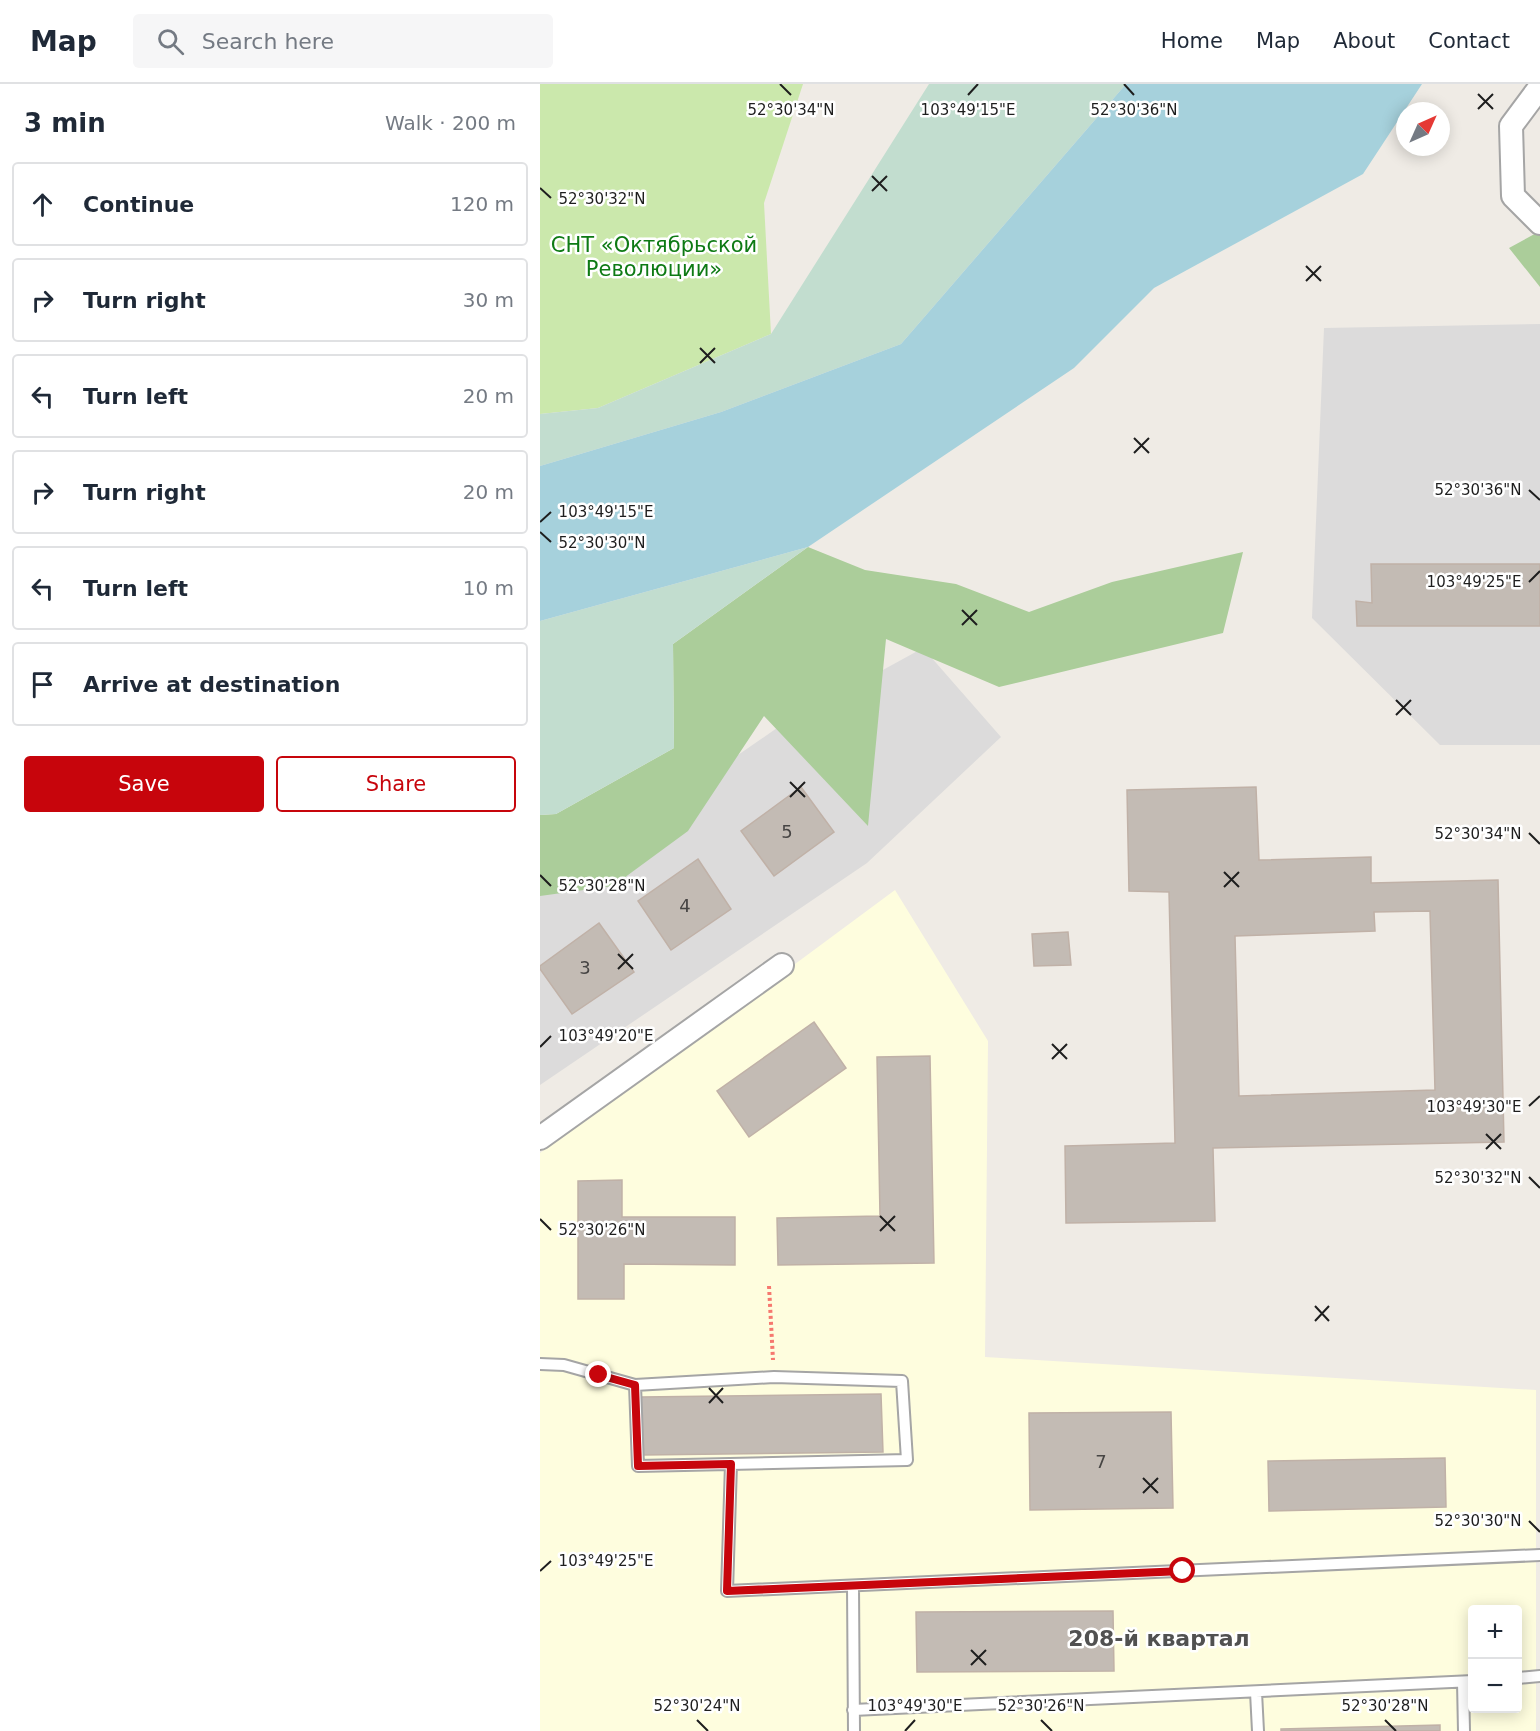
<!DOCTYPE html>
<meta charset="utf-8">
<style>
:root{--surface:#fff;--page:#f6f6f7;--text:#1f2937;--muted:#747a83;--line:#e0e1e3;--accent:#c7050c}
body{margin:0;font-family:"DejaVu Sans",sans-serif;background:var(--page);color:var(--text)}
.controls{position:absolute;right:18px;bottom:18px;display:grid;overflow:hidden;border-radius:6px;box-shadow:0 3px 15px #0003}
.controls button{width:54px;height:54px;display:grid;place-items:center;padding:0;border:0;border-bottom:2px solid var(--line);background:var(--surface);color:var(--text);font:30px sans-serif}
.compass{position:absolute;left:856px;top:18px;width:54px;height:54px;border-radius:50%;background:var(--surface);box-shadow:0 3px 15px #0003;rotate:45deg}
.stop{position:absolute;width:18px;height:18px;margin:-14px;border:4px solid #c7050c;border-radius:50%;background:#fff}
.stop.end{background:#c7050c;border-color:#fff;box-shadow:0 2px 6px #0008}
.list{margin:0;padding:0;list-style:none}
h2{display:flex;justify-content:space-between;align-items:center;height:78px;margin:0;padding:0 24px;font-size:26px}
h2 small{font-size:20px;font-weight:400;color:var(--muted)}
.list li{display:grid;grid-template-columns:39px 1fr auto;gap:18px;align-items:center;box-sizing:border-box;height:84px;margin:0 12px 12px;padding:0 12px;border:2px solid var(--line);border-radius:6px}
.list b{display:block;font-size:22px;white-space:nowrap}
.list em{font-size:20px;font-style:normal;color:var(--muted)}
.actions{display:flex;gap:12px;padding:18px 24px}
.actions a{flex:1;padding:14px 0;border:2px solid var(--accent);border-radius:6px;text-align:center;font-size:21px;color:var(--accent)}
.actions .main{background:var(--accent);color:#fff}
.icon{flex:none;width:33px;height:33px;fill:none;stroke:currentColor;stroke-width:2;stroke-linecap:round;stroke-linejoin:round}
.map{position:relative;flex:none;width:1000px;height:1647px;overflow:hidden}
header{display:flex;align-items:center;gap:36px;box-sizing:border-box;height:84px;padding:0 30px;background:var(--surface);border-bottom:2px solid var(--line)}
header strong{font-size:28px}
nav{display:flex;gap:33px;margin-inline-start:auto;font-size:21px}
.search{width:420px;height:54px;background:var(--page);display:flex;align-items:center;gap:15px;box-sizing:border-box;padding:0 21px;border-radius:6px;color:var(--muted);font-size:22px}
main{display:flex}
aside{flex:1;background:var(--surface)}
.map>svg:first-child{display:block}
</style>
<header>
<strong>Map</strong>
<div class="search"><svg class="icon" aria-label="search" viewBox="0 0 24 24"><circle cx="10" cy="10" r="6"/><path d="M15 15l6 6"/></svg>Search here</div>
<nav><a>Home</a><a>Map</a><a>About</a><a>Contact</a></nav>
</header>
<main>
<aside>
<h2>3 min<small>Walk · 200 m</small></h2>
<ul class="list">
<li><svg class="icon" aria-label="ahead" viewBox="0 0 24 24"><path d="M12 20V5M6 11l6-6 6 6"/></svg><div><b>Continue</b></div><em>120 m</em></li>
<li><svg class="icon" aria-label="right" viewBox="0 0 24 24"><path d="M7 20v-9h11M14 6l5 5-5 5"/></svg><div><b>Turn right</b></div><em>30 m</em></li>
<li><svg class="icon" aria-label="left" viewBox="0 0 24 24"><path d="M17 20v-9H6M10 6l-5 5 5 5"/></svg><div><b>Turn left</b></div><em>20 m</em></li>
<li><svg class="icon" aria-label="right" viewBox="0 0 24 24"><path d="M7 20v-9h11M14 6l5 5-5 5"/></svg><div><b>Turn right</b></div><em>20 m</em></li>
<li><svg class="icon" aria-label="left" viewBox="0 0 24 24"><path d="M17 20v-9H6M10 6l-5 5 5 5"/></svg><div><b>Turn left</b></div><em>10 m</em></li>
<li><svg class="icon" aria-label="arrive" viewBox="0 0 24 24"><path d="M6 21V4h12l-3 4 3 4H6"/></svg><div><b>Arrive at destination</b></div></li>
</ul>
<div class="actions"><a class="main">Save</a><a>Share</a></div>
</aside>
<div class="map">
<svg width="1000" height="1647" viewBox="0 0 1000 1647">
<rect width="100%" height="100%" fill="#efebe5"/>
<path fill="#dcdbdb" d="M1000,240v421h-100l-128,-127 12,-290z
M383,564l78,89 -134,126 -327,222v-193l237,-164z"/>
<path fill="#fefdde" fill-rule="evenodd" d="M355,806l93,151 -3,316 551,33v341h-996v-578zM933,1526h45v98h-45z"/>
<path fill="#cbe8ac" d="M0,0h263l-39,119 7,131 -173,74 -58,6z"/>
<path fill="#abcd9a" d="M1000,147v56l-31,-39z
M268,463l57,23 91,14 73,28 83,-30 131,-30 -20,81 -224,54 -113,-48 -18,187 -104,-110 -76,115 -75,55 -73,10v-81l16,-1 118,-66 -1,-104z"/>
<path fill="#c2ddcf" d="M389,0h197l-225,260 -180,68 -181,54v-52l58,-6 173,-74z
M268,463l-135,97 1,104 -118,66 -16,1v-194z"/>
<path fill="#a6d1dc" d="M586,0h296l-59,90 -209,114 -80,80 -266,179 -268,74v-155l181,-54 180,-68z"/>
<path fill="#c3bbb4" stroke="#c0b1a7" stroke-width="1.5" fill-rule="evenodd" d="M831,480h169v62h-183l-1,-25 16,2z
M261,703l33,45 -60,44 -33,-45z
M716,703l3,73 112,-3v26l127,-3 6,262 -291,6 2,73 -149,2 -1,-77 110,-3 -6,-251 -40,-1 -2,-101zM890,827l5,179 -196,6 -4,-160 140,-5 -1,-19z
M158,775l33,50 -60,41 -33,-49z
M59,839l35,49 -62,42 -32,-45v-3z
M528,848l3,33 -37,1 -2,-32z
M274,938l32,46 -97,69 -32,-46z
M390,972l4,207 -156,2 -1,-47 103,-2 -3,-159z
M82,1096v37h113v48l-111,-1v35h-46v-118z
M341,1310l2,58 -240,3 -2,-58z
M631,1328l2,96 -143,2 -1,-97z
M905,1374l1,49 -177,4 -1,-50z
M573,1527l1,60 -197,1 -1,-60z
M900,1641v6h-159v-2z"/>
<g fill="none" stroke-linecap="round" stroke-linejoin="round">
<defs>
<path id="service" d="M0,1280l24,1 71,20 139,-8 128,4 5,79 -269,6 -3,-81
M191,1380l-4,127 813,-36
M313,1502l1,145
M978,1594l22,-2
M923,1598l1,49
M716,1608l2,39
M313,1626l620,-29"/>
<path id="minor" d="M1000,3l-29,39 2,70 27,27
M0,1054l242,-173"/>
</defs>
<use href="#service" stroke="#a5a5a5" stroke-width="14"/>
<use href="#minor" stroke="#a5a5a5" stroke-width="26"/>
<path stroke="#f6786f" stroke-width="4" stroke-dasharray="3 3" stroke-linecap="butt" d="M229,1202l4,74"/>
<use href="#service" stroke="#fff" stroke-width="10"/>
<use href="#minor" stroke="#fff" stroke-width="22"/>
</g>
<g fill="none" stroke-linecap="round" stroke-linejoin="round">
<path stroke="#c7050c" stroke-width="8" d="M59,1291l36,10 3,81 93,-2 -4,127 456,-20"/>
</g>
<path fill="none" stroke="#1e1e1e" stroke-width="2" d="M240,0l11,11M584,0l10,11M938,10l15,15M428,11l10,-11M938,25l15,-15M332,92l15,15M0,104l11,10M332,107l15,-15M766,182l15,15M766,197l15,-15M160,264l15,15M160,279l15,-15M594,354l15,15M594,369l15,-15M989,406l11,10M0,438l11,-10M0,448l11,10M989,498l11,-11M422,526l15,15M422,541l15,-15M856,616l15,15M856,631l15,-15M250,698l15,15M250,713l15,-15M989,749l11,11M684,788l15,15M0,791l11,11M684,803l15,-15M78,870l15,15M78,885l15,-15M512,960l15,15M0,963l11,-11M512,975l15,-15M989,1022l11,-10M946,1050l15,15M946,1065l15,-15M989,1093l11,11M340,1132l15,15M0,1135l11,11M340,1147l15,-15M775,1222l14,15M775,1237l14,-15M169,1304l14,15M169,1319l14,-15M603,1394l15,15M603,1409l15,-15M989,1437l11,11M0,1487l11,-10M431,1566l15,15M431,1581l15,-15M157,1636l11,11M501,1636l11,11M845,1636l11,11M365,1647l10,-11"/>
<g text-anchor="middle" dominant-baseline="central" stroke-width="5" stroke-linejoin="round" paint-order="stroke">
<g font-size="18" fill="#474544">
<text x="247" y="747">5</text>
<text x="145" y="821">4</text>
<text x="45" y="883">3</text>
<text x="561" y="1377">7</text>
</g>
<g font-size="21" fill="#0e7a14" stroke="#fff">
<text x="114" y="161">СНТ «Октябрьской<tspan x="114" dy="24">Революции»</tspan></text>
</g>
<g font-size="22" font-weight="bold" fill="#515151" stroke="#fff">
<text x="619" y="1554">208-й квартал</text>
</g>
</g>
<g font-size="15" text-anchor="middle" fill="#1e1e1e" stroke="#fff" stroke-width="5" stroke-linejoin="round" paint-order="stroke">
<text x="251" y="31">52°30'34"N</text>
<text x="428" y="31">103°49'15"E</text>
<text x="594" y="31">52°30'36"N</text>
<text x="62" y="120">52°30'32"N</text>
<text x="938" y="411">52°30'36"N</text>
<text x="66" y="433">103°49'15"E</text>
<text x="62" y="464">52°30'30"N</text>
<text x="934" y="503">103°49'25"E</text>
<text x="938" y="755">52°30'34"N</text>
<text x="62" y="807">52°30'28"N</text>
<text x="66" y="957">103°49'20"E</text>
<text x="934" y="1028">103°49'30"E</text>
<text x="938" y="1099">52°30'32"N</text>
<text x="62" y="1151">52°30'26"N</text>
<text x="938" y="1442">52°30'30"N</text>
<text x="66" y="1482">103°49'25"E</text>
<text x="157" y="1627">52°30'24"N</text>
<text x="375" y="1627">103°49'30"E</text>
<text x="501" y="1627">52°30'26"N</text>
<text x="845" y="1627">52°30'28"N</text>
</g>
</svg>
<div class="controls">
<button>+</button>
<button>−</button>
</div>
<svg class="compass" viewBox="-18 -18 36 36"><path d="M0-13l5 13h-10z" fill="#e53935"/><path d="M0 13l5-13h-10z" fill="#747a83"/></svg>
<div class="stop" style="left:643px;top:1487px"></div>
<div class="stop end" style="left:59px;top:1291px"></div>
</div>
</main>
